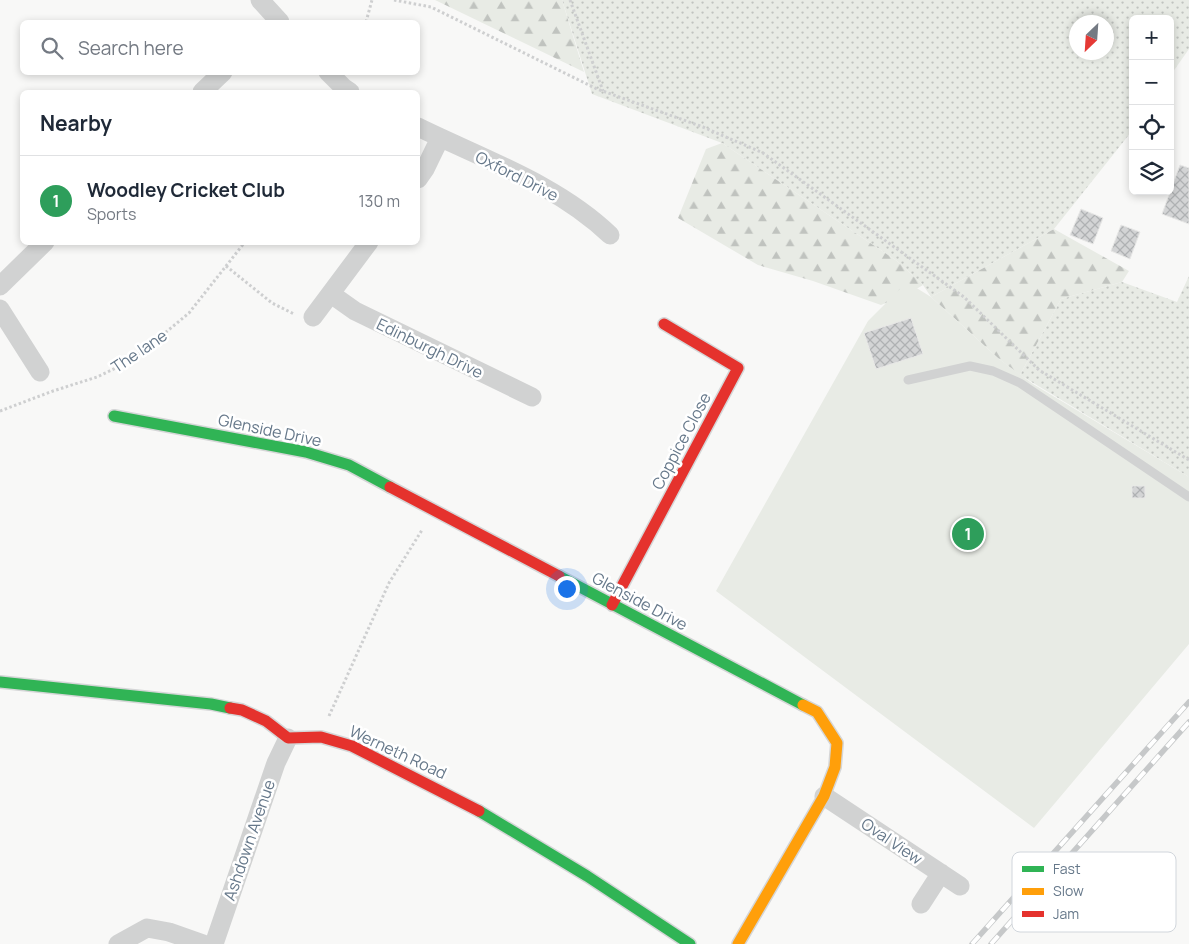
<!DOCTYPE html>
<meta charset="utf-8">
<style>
:root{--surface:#fff;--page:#f2f2f3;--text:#1f2937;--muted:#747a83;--line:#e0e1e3;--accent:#7c3aed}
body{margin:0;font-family:Manrope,sans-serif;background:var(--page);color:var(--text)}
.controls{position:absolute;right:15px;top:15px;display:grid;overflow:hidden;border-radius:8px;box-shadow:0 2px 8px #0003}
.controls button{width:45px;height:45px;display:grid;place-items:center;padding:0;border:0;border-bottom:1px solid var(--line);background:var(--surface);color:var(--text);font:25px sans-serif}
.compass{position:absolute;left:1069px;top:15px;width:45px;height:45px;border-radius:50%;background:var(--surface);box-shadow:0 2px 8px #0003;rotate:205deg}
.you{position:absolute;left:566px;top:588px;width:18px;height:18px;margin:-12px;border:4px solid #fff;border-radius:50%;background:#1a73e8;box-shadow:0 0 0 8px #1a73e833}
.badge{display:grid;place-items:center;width:32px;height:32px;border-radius:50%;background:var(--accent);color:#fff;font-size:16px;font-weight:700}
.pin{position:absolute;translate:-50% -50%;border:2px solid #fff;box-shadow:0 1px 5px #0006}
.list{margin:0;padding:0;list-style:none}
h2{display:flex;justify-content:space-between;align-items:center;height:65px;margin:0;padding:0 20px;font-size:21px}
h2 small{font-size:16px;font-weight:400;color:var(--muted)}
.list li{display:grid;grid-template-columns:32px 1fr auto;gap:15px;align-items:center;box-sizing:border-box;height:90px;padding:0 20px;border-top:1px solid var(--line)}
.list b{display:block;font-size:19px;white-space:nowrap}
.list p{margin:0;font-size:16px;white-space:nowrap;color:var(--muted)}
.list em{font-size:16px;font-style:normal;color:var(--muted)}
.icon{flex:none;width:28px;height:28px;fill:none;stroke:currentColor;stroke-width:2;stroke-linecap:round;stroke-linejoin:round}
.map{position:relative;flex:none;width:1189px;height:944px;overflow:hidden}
.search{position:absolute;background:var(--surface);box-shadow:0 2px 8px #0003;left:20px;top:20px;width:400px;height:55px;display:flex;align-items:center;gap:12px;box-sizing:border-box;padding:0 18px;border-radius:8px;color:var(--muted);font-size:19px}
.panel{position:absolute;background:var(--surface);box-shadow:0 2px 8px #0003;left:20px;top:90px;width:400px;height:155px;border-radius:8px}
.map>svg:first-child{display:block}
</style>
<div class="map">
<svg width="1189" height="944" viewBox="0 0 1189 944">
<defs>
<pattern id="grass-dots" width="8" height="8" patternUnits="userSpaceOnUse" patternTransform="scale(1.25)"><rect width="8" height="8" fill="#e8ebe5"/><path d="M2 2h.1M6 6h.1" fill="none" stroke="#c0c3bf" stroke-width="1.8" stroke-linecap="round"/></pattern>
<pattern id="forest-firs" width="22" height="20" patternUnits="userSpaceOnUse" patternTransform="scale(1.25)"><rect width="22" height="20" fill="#e8ebe5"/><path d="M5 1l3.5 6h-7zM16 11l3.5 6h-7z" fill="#c0c3bf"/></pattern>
<pattern id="building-cross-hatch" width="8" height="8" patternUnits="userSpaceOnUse" patternTransform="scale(1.25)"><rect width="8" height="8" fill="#d3d4d5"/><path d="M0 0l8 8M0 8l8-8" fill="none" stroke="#afb1b3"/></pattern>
</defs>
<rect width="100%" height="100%" fill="#f8f8f7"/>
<path fill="url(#grass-dots)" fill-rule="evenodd" d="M562,0h627v49l-19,27v-57h-37v109l-5,8 -74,93 -123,68 -8,-12 -26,-24 -175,-118 -130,-49zM1076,22h30v30h-30z
M1189,276v201l-169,-102 41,-76 61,-17 55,20z"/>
<path fill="url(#forest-firs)" d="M436,0h126l22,72 -149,-72z
M722,143l175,118 26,24 -15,9 -27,11 -68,-24 -55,-16 -80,-47 28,-69z
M1054,229l75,42 -7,11 -61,17 -41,76 -21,-16 -68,-62z"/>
<path fill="#e8ebe5" d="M907,282l24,15 68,62 34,25 156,93v167l-155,184 -318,-237 152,-270z"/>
<path fill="url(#building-cross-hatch)" stroke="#e8e8e7" d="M1180,165l9,3v56l-27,-10z
M1081,209l22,9 -10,26 -23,-9z
M1121,225l19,7 -10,27 -19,-8z
M911,318l12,36 -47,15 -12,-36z
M1132,486h13v12h-13z"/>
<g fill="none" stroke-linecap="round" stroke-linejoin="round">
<defs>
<path id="fast" d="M114,416l192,36 43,13 41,22
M559,576l244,129
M0,682l211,22 19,4
M479,811l108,65 103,68"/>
<path id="slow" d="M738,944l86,-148 11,-29 2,-24 -20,-31 -14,-7"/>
<path id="jam" d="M390,487l169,89
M612,605l126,-237 -74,-44
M230,708l12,2 24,11 22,17 33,-1 31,9 127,65"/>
</defs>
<use href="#fast" stroke="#d5d6d7" stroke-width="14"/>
<use href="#slow" stroke="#d5d6d7" stroke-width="14"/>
<use href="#jam" stroke="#d5d6d7" stroke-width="14"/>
<path stroke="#cecfd0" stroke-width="3" stroke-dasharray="2.5 2.5" stroke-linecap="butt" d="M394,0l37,7 166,82 106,38 60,26 201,144 75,73 150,90
M570,0l33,91
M366,22l6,-22
M226,266l46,37 22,11
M0,411l53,-20 44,-14 23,-11 22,-14 47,-39 56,-71
M329,716l60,-133 33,-53"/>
<path stroke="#d1d2d2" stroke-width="9" d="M908,380l62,-14 23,5 27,12 169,114"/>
<path stroke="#d1d2d2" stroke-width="19" d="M260,0l20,22
M328,72l16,16 6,4
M202,92l21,-20
M418,127c65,32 139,57 192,108
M418,179l7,-10 15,-31
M0,286l45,-44
M331,294l24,17 177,86
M0,309l40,63
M313,317l56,-75
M824,796l136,90
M921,904l20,-31
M118,944l29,-16 22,4 34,12
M214,944l62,-181 12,-25"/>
<use href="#fast" stroke="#30b455" stroke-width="11"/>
<use href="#slow" stroke="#ff9f0a" stroke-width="11"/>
<use href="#jam" stroke="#e5322d" stroke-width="11"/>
<defs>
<path id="rail" d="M972,944l217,-242
M991,944l198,-222"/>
</defs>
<use href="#rail" stroke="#c6c8c9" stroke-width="5.5"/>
<use href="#rail" stroke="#fff" stroke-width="4" stroke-dasharray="11" stroke-linecap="butt"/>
</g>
<g text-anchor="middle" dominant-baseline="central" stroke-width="5" stroke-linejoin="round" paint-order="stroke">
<g font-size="16" fill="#66788a" stroke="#fff">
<text transform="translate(517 176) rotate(27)">Oxford Drive</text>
<text transform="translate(430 348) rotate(26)">Edinburgh Drive</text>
<text transform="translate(139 351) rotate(-34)">The lane</text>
<text transform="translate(270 430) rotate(12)">Glenside Drive</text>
<text transform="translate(681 441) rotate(-62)">Coppice Close</text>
<text transform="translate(640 601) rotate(28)">Glenside Drive</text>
<text transform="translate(398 752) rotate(25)">Werneth Road</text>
<text transform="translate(249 840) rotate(-71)">Ashdown Avenue</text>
<text transform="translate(892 841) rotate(34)">Oval View</text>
</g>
</g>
<rect x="1012" y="852" width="164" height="80" rx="8" fill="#fff" stroke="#d1d6dc" stroke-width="1"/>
<rect x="1022" y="866" width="22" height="6" fill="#30b455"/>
<rect x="1022" y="888" width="22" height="7" fill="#ff9f0a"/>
<rect x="1022" y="911" width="22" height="6" fill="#e5322d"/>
<g font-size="14" fill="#66788a">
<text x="1053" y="874">Fast</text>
<text x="1053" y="896">Slow</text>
<text x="1053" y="919">Jam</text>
</g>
</svg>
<div class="controls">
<button>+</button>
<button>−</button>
<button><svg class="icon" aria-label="locate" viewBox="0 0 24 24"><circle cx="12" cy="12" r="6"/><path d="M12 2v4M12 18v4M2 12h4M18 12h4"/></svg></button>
<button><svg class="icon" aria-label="layers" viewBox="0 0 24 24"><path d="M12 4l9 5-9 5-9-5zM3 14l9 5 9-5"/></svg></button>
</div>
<svg class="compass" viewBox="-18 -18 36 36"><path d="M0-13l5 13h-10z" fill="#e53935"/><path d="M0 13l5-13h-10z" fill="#747a83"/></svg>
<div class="you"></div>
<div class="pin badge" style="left:968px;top:534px;background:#2e9e5b">1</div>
<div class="search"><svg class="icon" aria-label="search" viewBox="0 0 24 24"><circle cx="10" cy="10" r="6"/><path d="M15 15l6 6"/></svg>Search here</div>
<section class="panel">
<h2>Nearby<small></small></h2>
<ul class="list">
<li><span class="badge" style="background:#2e9e5b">1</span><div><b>Woodley Cricket Club</b><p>Sports</p></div><em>130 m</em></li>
</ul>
</section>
</div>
